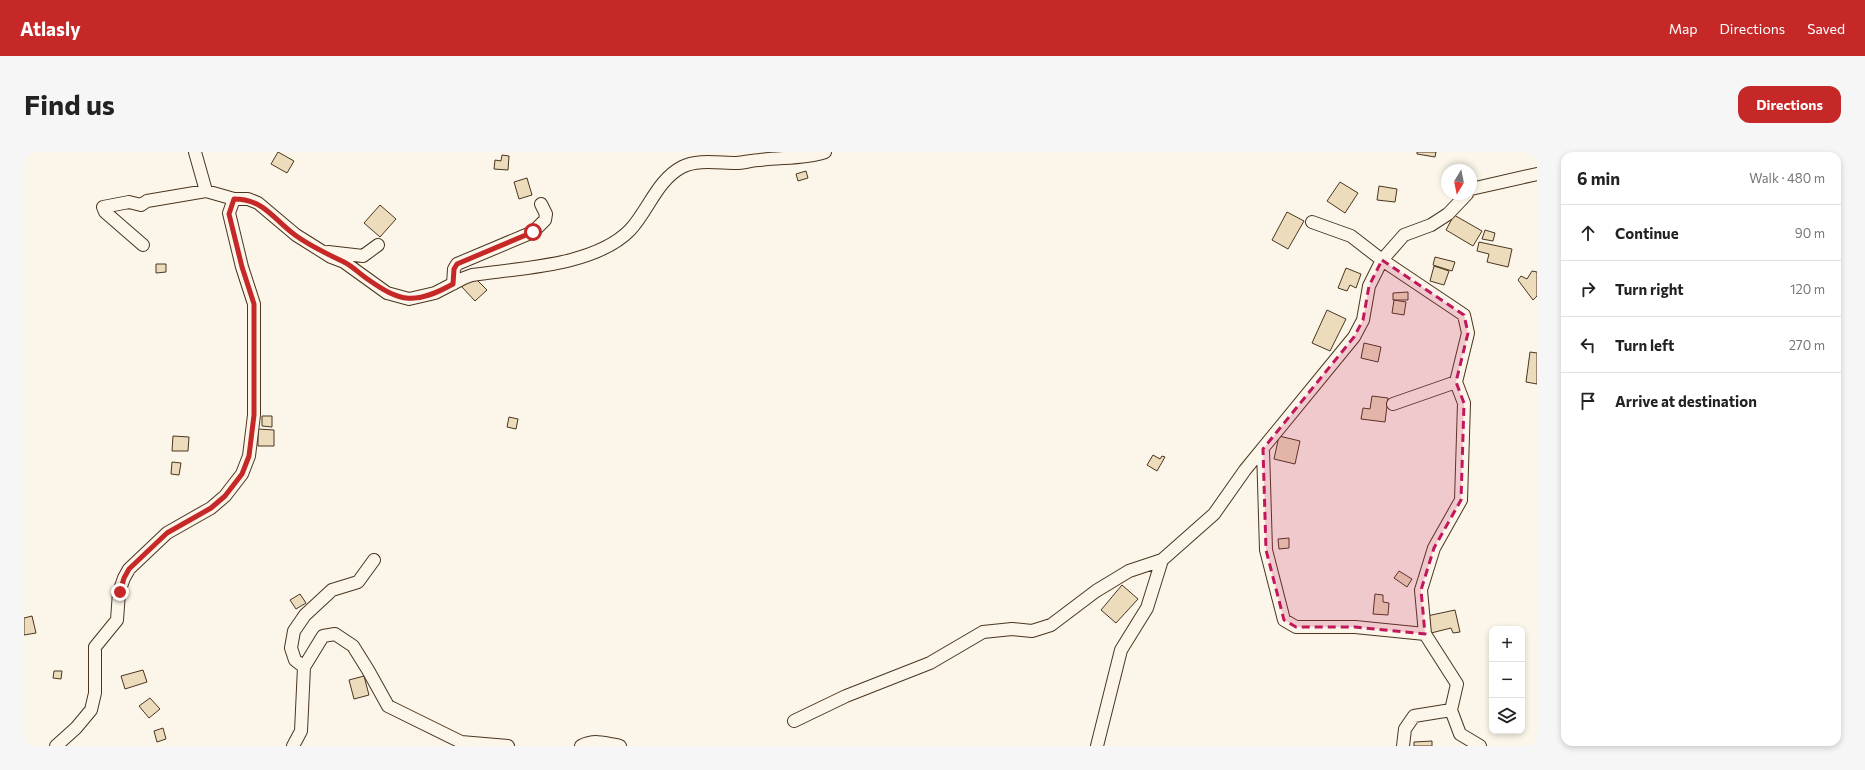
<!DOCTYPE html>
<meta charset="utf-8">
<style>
:root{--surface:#fff;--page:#f6f6f6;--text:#222;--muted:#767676;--line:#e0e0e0;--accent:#c62828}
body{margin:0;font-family:Commissioner,sans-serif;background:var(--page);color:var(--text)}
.controls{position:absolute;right:12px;bottom:12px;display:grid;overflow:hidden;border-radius:8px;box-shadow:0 2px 6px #0003}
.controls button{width:36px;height:36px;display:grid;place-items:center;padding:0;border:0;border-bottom:1px solid var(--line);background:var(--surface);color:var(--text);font:20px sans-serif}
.compass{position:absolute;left:1417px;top:12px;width:36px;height:36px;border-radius:50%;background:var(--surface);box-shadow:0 2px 6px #0003;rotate:190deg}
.stop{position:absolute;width:12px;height:12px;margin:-9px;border:3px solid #c62828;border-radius:50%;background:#fff}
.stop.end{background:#c62828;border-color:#fff;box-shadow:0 1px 4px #0008}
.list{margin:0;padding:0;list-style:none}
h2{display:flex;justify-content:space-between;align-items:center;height:52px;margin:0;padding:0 16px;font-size:17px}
h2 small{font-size:13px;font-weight:400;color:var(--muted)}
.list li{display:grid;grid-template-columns:26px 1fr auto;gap:12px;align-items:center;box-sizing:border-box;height:56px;padding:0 16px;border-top:1px solid var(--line)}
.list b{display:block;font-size:15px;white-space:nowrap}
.list em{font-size:13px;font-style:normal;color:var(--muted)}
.icon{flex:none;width:22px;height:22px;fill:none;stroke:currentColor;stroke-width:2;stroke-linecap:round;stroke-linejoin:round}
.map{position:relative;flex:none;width:1513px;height:594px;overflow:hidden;border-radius:12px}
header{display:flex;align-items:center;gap:24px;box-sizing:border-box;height:56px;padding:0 20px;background:var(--accent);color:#fff}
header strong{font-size:19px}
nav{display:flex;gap:22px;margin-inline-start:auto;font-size:14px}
.intro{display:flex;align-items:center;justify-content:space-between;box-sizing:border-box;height:96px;padding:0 24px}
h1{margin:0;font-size:28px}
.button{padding:10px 18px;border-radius:12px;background:var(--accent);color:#fff;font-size:14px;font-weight:700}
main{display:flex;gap:24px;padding:0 24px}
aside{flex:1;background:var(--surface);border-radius:12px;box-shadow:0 2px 6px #0003}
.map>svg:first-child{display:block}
</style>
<header>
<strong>Atlasly</strong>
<nav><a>Map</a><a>Directions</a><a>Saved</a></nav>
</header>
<div class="intro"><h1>Find us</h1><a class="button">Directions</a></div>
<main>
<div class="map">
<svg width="1513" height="594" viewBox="0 0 1513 594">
<rect width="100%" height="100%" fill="#fbf6e9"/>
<path fill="#ecdcbc" stroke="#4a3520" d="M254,0l16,9 -7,12 -16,-9z
M1393,0h19l-1,5 -18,-3z
M478,3l7,1 -1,14 -14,-1 1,-9 6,1z
M782,19l2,7 -10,3 -2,-7z
M503,26l5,17 -13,4 -5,-17z
M1316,30l18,11 -13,20 -18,-12z
M1355,34l18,3 -2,13 -18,-2z
M356,53l16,14 -16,18 -16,-14z
M1263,60l17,9 -16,28 -16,-9z
M1430,63l28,16 -9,15 -27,-16z
M1461,78l10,3 -2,8 -11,-2z
M1455,90l33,7 -4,18 -21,-5 2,-8 -12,-3z
M1411,105l20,5 -3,9 -19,-6z
M132,112h10v8l-10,1z
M1410,114l15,5 -5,14 -14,-4z
M1322,116l15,6 -5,14 -6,-3 -3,6 -9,-3z
M1508,119l5,1v24l-4,4 -15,-20 3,-4 6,3z
M448,123l15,15 -12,11 -14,-15z
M1384,140v8h-15v-7z
M1370,148l12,2 -2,13 -12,-2z
M1303,158l19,9 -16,32 -18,-8z
M1340,191l17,4 -3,15 -17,-4z
M1506,200l7,1v31l-11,-2z
M1348,244l16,2 -3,24 -24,-3 2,-11 7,1z
M238,264h10v11l-10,-1z
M485,265l9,2 -2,10 -9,-2z
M234,277l16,1v16h-16z
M149,284l16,1 -1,14h-16z
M1255,284l21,5 -5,23 -21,-5z
M1129,303l7,4 2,-3 3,1 -8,14 -10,-6z
M148,310l9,1 -2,12 -8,-1z
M1265,386v10l-10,1 -1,-10z
M1375,419l13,8 -5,8 -13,-9z
M1098,433l16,14 -22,24 -15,-13z
M276,442l6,9 -10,6 -6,-9z
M1351,442l8,1v7l6,1 -1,12 -15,-1z
M1431,458l5,22 -7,1 -2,-5 -20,5 -4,-17z
M8,464l4,17 -12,2v-17z
M119,518l4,12 -22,7 -4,-13z
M30,519h8l-1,8 -8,-1z
M340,524l5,19 -15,4 -5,-19z
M126,546l10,11 -11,9 -10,-12z
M139,576l3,11 -9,3 -3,-11z
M1408,589v5h-18v-4z"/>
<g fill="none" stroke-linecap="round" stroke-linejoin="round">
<defs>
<path id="minor" d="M171,0l11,39
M1447,37l66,-15
M1288,70l39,14 31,24 82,55 4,18 -12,49 8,21 -3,97 -27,48 -13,42 4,44 32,50 -6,26 -37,6 -9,13 -2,17
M119,93l-38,-33 -2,-5 26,-5 12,3 6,-4 59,-10 28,8
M304,100l35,4 15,-11
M429,132l1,-15 3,-5 76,-32 12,-12 1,-6 -5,-10
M1369,252l63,-22
M1239,297l3,101 18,70 12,7h59l70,7
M280,515l-9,-7 -4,-12 3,-17 11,-16 27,-25 26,-8 16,-22
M1427,558l9,24 20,12
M770,569l52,-25 84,-33 53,-31 29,-3 20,2 19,-6 45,-34 33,-20 33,-11
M32,594l20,-18 15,-18 4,-17v-46l22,-27 2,-28 5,-14 5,-9 38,-36 44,-25 14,-12 17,-22 7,-18 5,-41v-111l-12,-37 -13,-54 5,-14h14l10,4 38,32 35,22 13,5 43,31 22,6 26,-6 29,-15 8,-3c48,-7 123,-9 158,-45 18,-19 27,-50 52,-63 15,-8 37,-4 54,-4 8,0 16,-3 24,-3 22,-3 44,-1 65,-8
M269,594l8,-15 3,-64 19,-31 12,-2 18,12 15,24 20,36 73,36 47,4
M557,594c13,-7 25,-3 39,0
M1073,594l24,-96 26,-42 15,-48 52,-46 31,-44 109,-133 9,-17 6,-34 13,-26 22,-25 27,-10 17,-11 19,-20"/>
</defs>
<use href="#minor" stroke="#4a3520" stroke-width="14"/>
<use href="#minor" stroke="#fbf6e9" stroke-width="12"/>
</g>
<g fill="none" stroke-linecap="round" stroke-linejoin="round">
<path stroke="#c62828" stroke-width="5" d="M96,440l4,-14 5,-9 38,-36 44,-25 14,-12 17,-22 7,-18 5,-41v-111l-12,-37 -13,-53 5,-15c30,0 39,20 61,36 15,11 32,19 49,27 8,4 15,11 22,16 35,25 49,27 87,6l1,-15 3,-5 76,-32"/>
</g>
<path fill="#c2185b" fill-opacity="0.2" stroke="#c2185b" stroke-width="3" stroke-dasharray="8 5" stroke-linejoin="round" d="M1358,108l82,55 4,18 -12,49 8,21 -3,97 -27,48 -13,42 4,44 -70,-7h-59l-12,-7 -18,-70 -3,-101 91,-112 9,-17 6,-34z"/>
</svg>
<div class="controls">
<button>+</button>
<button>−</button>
<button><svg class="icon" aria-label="layers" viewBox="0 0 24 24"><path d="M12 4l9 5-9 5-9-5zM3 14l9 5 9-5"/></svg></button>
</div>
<svg class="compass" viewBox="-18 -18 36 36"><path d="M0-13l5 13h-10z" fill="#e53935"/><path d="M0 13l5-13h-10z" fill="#767676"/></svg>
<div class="stop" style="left:509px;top:80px"></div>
<div class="stop end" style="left:96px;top:440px"></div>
</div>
<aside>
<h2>6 min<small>Walk · 480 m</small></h2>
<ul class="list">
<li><svg class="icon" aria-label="ahead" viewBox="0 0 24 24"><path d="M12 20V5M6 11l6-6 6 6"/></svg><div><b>Continue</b></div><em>90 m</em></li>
<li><svg class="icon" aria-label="right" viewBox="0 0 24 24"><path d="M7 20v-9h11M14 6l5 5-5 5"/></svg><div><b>Turn right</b></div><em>120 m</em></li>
<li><svg class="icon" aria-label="left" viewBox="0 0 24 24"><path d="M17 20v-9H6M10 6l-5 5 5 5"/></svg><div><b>Turn left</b></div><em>270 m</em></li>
<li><svg class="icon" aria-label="arrive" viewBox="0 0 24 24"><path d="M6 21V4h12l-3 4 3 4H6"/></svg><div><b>Arrive at destination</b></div></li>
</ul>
</aside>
</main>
